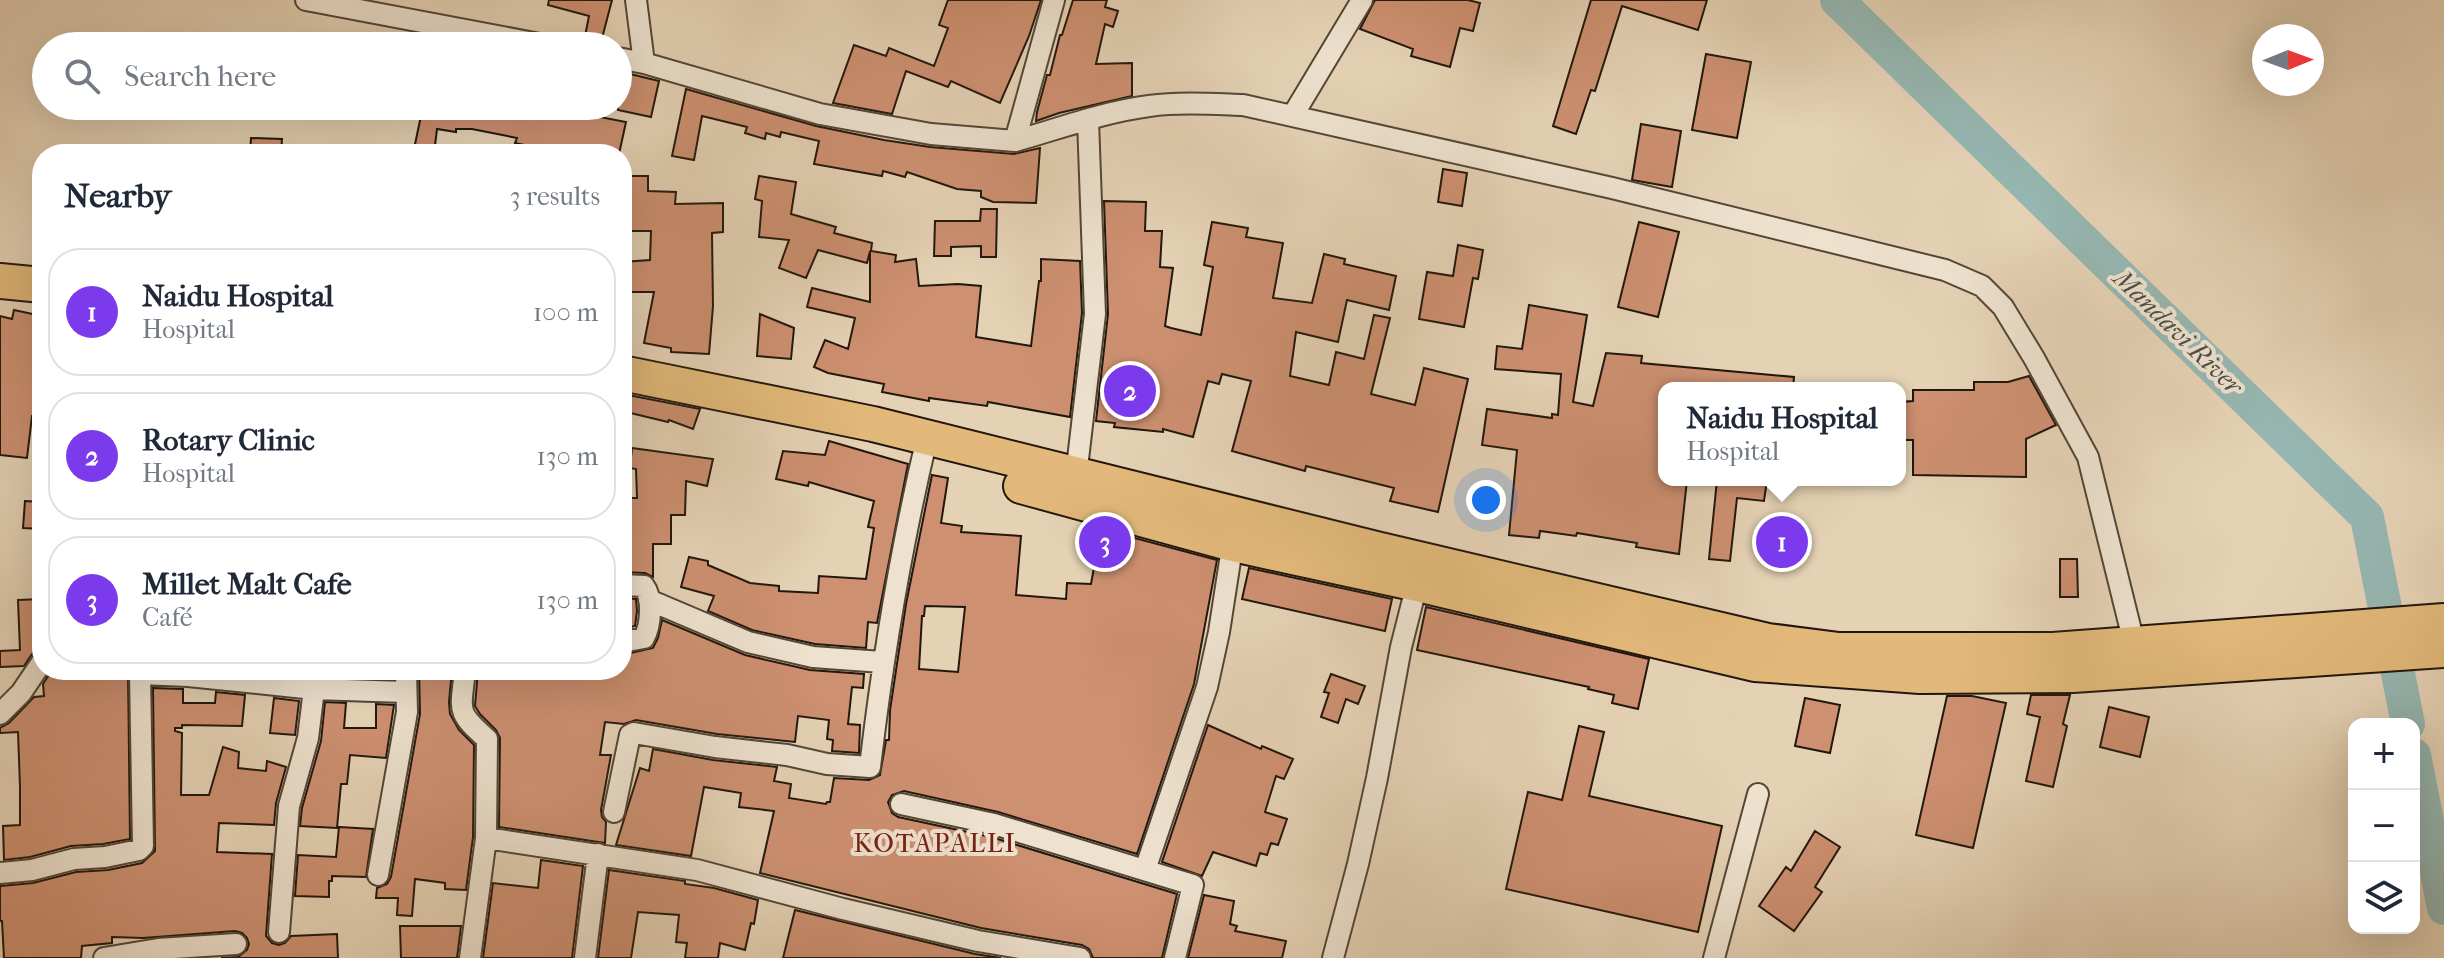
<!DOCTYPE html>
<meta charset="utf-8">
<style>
:root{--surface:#fff;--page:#f2f2f3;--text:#1f2937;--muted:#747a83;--line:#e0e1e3;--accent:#7c3aed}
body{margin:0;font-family:"IM FELL French Canon",serif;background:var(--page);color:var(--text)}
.controls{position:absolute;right:24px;bottom:24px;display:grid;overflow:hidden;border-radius:16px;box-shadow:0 8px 32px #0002}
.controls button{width:72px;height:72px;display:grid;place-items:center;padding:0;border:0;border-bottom:2px solid var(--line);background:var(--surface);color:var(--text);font:40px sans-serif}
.compass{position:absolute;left:2252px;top:24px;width:72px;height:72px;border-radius:50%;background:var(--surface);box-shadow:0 8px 32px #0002;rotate:89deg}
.you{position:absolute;left:1486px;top:500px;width:28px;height:28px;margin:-20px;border:6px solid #fff;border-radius:50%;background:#1a73e8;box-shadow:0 0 0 12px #1a73e833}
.badge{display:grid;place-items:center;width:52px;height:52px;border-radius:50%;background:var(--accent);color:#fff;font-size:26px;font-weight:700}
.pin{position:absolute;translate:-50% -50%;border:4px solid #fff;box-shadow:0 2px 8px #0006}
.popup{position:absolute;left:1658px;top:382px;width:248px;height:104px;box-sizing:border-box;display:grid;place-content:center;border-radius:16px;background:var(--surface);filter:drop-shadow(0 2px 6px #0005);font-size:26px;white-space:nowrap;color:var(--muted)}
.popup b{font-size:30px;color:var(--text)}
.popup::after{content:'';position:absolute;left:50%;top:100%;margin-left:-16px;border:16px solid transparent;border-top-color:var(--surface)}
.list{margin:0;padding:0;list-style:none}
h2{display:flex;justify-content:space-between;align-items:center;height:104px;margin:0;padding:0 32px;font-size:34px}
h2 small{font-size:26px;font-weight:400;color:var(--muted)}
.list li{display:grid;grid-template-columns:52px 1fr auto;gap:24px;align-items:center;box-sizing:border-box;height:128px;margin:0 16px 16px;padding:0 16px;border:2px solid var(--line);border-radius:32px}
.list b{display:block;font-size:30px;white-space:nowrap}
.list p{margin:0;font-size:26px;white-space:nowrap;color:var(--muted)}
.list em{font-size:26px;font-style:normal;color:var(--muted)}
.icon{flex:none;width:44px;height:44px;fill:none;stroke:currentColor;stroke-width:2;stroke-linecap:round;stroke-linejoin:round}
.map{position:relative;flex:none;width:2444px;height:958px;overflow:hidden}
.search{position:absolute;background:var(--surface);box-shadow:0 8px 32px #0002;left:32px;top:32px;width:600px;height:88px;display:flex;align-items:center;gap:20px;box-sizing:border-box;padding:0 28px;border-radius:44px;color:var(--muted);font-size:30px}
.panel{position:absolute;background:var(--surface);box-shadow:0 8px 32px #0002;left:32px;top:144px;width:600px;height:536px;border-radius:32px}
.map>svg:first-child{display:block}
</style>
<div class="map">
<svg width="2444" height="958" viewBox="0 0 2444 958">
<rect width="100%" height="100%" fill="#e5d2b5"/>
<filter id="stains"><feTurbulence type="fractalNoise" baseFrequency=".0025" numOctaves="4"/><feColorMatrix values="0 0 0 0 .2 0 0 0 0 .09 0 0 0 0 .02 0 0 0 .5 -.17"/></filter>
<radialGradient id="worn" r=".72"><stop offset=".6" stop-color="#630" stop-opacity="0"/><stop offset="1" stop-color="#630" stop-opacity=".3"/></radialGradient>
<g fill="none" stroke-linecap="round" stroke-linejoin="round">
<path stroke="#96b7b2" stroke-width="34" d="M1837,0l530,517 41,207
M2414,755l30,153"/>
</g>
<path fill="#cd9071" stroke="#22170d" stroke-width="2" fill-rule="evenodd" d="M549,0h63l-12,46h-17l6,-30 -41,-11z
M948,0h93l-12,36 -29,67 -49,-22 -3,6 -42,-16 -14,43 -59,-11 21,-58 32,11 3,-8 45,18 14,-38 -9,-3z
M1073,0h34l-2,7 13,4 -5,16 -8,-3 -9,40 36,-1v33l-73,17 -23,8 1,-9 10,-37h3l10,-40h2z
M1375,0h93l12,3 -7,28 -13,-3 -10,39 -39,-11 2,-7 -53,-20z
M1591,0h116l-9,30 -76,-24 -27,85 -4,-1 -15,44 -23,-8z
M1706,54l45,8 -14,76 -45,-8z
M618,71l41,10 -8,36 -33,-7z
M686,89l130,37 68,14 46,7 84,7 26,-6 -4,55 -43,-1 -12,-5v-6l-24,-2 -50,-17 -2,5 -22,-6 -1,5 -68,-12 5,-23 -38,-9 -1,5 -14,-4 -1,6 -20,-6 2,-6 -45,-11 -8,44 -22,-4z
M423,106h157l-1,7 47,9 -7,32 -45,-8 -1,5 -35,-6v3l-23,-5 2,-5 -45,-9h-16v3l-19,-3 -3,25h-21z
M1641,124l40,7 -9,56 -40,-7z
M251,138l31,1 -1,15h-31z
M1443,169l24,4 -5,33 -24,-4z
M622,176h26v15l28,1 -1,12 48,-1v29l-11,1 1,73 -4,48 -38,-2v-4l-27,-5 10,-51h-32v-30l28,-2 1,-29h-29z
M759,176l37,6 -5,32 45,13 -2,6 38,10 -1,8 25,4 -1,7 21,-3 3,27 39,-2 23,2 -5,51 55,9 8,-65h2v-22l39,2 2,52 -12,104 -82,-15 -1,4 -58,-8v3l-47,-9 2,-8 -56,-11 -14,-6 11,-27 23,9 7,-31 -48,-11 5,-19 58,14v-51l-3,12 -49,-13 -12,28 -27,-10 10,-28 -30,-3 3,-36 -7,-2z
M1104,201l42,1 -1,29h17l-2,36 13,1 -8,58 6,2 30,7 12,-68 -9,-2 8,-43 36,6 -2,9 37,6 -10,55 39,5 12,-49 21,5 -1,5 52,12 -7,34 -42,-10 -9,42 -42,-10 -6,44 39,9 7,-33 28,7 10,-44 16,3 -19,76 44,11 9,-37 44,11 -30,133 -48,-11 4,-13 -88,-22 -1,5 -73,-20 19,-70 -29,-7 -3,10 -11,-3 -15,56 -30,-8v3l-49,-5 1,-4 -19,-2 12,-107z
M981,209h16l-1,48h-15v-11l-30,1v9h-17l1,-35h45z
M1639,222l40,10 -21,85 -40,-10z
M1458,245l25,5 -5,29 -5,-1 -9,49 -45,-8 8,-47 26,4z
M1529,305l58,10 -14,87 20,4 13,-53 36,3 -1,7 153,14 -1,11h-129v92h23l-8,74 -43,-7 1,-4 -60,-10 -1,3 -36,-5 -1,7 -30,-3 8,-85 -35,-5 5,-36 65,9v-4l6,1 3,-41 -66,-5 2,-23 25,3z
M14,310l28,6v100h-10l-5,42 -27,-3v-139l12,3z
M760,314l34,14 -3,31 -34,-3z
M2029,376l27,49 -30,14v38l-113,-2v-35h-13v-38l13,-1v-11h61v-8h34z
M622,394h1l77,15 -7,20 -24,-9 -1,2 -46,-11z
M829,441l79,23 -31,159 -9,-1 -2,26 -51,-4 -63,-14 -44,-19 6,-15 -33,-9 8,-30 19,4v4l42,18 29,3v5l39,2 1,-17 47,3 8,-51 -6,-1 6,-26 -65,-19 -1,4 -32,-7 7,-28 42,4z
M632,448l81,11 -6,27 -21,-5 -1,34h-14v29h-18v33l-8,-4 -23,-1 2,-74h13l-1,-29 -6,-1z
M932,475l16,3 -7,45 21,3 -1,6 60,4 -5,59 50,4 1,-16 24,1 10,-55 116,31 -23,124 -57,170 -139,-42 -94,-21 -12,4 -4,7 4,11 6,4 93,20 186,57 -15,64h-69l-4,-9 -7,-4 -101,-17 -221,-55 14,-62 -35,-4 2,-14 -37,-6 -13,69 -75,-11 24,-77 9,3 4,-22 60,11 64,7 -3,14 17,3 -2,14 37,6 1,-2h3l4,-24 35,2 11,-5 6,-35h3l1,-30 16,-106zM925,606l40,1 -7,65 -39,-3 3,-53h2z
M1717,480h50l-3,21 -27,-3 -7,63 -21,-2z
M25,501l17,1v27l-19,-1z
M1773,517l19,1 -4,50 -19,-2z
M2060,559h17l1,38h-18z
M1249,568l143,31 -7,32 -143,-32z
M622,598l14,1 1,12 -2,15 -13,3z
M42,599v50l-10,5 -8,12 -24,1v-16l20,-1 -2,-50z
M1426,607l223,52 -11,50 -26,-6 2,-8 -26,-6 1,-2 -172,-37z
M662,620l83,35 65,15 54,4 -1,14 -11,-1 -4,37 12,1 -1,28 -27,-2 1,-11 -6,-1 2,-19 -31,-4 -3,26 -78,-8 -81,-14 -12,4 -19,-2 -5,33h11l-10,55 1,7 4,5 -1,21 -106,-16 1,-89 -4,-8 -16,-16 -5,-8 3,-36h144v-15l31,-7 5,-10z
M52,670h76l2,169 -27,5 -32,2 -41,11 -26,3 -1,-34 17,-1v-38l-2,-55 -18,1v-5l9,-5 25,-26 10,-1 -1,-12z
M277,670h73l-1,7 -34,-1 -39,-4z
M419,670h33l-3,32 1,12 9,16 15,15 -1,92 -7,53 -21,-1v-6l-30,-4 -3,37 -15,-1 1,-17h-22l1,-10 10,-4 4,-7 29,-163z
M1331,674l34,12 -7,18 -12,-5 -8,24 -17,-6 8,-24 -5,-1z
M153,688l30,1v14h32l1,-11 29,3 -3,31 -60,-1v3h-7v3l7,2 -1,62h28l14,-48 16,5 -1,16 28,3 1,-10 19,6 -10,36 -2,22 -55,-2 -2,29 55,2 -6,82 6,7 7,2 6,-2 6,-7 46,-2 1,24h-117l17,-1 9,-7 2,-6 -2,-6 -5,-5 -7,-2 -92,7 -31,-1v6l-30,3 -1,12h-77l-2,-37h-2v-35l33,-3 43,-11 32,-2 34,-7 13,-12z
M2031,695h39l-7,29 4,2 -14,61 -27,-6 14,-64 -13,-3z
M1947,696h25l34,7 -33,145 -57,-13z
M274,698l25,3 -4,34 -25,-2z
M1805,698l35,7 -10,48 -35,-7z
M325,702l21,1 -2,25h32v-24l18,1 -8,53 -36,-3 -3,29h-6l-4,44 -37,-2 2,-18 19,-67z
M2109,707l40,10 -9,40 -40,-10z
M1208,725l53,24 1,-3 31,13 -9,20 -8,-3 -11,36 22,7 -9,26 -7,-2 -4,12 -7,-2 -4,13 -43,-14 -11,24 -40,-14z
M1579,726l25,6 -15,64 133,30 -24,106 -192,-43 22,-97 34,8z
M339,827l34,2 -7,48 -34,-1v5h-3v16l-34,-1 3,-41 38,2z
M1815,831l25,16 -25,40 7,5 -28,39 -35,-25 27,-39 5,4z
M541,860l42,6 -11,92h-89l10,-75 45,5z
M609,870l76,11v3l29,4 44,12 -4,24 -3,-1 -6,27 -25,-7 -2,15h-33l2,-15 -11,-1 3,-27 -41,-3 -7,46h-33z
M1204,895l30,6 -4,23 7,2 -2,5 51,10 -4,17h-94z
M795,910l180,44 26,4h-218z
M400,926h61l-4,32h-56z"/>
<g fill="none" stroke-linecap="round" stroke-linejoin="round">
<defs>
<path id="street" d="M306,0l244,46
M636,0l8,63
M1054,0l-39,141c43,-12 88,-29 134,-35 31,-4 63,-2 94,-1l369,83 333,82 37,16 21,21 31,51 54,99 46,186
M618,58l26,5 176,51 111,20 84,7
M1293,115l69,-115
M1076,476l19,-162 -7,-194
M622,585l22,1c9,12 7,39 0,52l-22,4
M649,600l99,42 65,15 69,5
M465,670c-4,41 -10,41 22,69l-1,99 -16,120
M0,714l21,-21 21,-31
M901,804l93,20 199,61 -18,73
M614,812l16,-77 4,-2 81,14 72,8 40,9 43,3c13,-111 31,-220 57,-329
M486,838l211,32 146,39 135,32 102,17
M1145,870l62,-183 12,-55 15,-97
M0,873l32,-3 42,-11 31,-2 34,-7 4,-4 -3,-172 48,2 126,13 91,3
M378,875l29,-163 -1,-42
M279,932l10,-126 19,-68 6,-49
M104,958l54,-9 78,-5
M585,958l13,-104
M1333,958l25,-94 19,-86 24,-131 18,-71
M1714,958l44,-164"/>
<path id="primary" d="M0,281l42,4
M622,373l251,51 503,125 392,92 71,9h214l391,-29
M1021,486l212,58 184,40 338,80 165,12 153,-1 371,-25"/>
</defs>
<use href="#street" stroke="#534637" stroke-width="24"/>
<use href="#primary" stroke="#22170d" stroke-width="38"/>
<use href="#street" stroke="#eee2cf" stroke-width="20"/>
<use href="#primary" stroke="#e2b97a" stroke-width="34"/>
</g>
<g text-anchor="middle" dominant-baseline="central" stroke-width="8" stroke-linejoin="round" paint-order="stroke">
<g font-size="26" font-style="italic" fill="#4b4f47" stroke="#eee2cf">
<text transform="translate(2178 332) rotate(44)">Mandavi River</text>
</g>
<g font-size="26" letter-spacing="2" fill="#7a1f14" stroke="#eee2cf">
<text x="935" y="843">KOTAPALLI</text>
</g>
</g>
<rect width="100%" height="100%" filter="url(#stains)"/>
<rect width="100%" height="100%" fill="url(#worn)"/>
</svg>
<div class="controls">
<button>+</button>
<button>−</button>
<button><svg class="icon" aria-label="layers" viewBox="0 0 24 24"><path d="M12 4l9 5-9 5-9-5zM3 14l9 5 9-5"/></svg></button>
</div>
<svg class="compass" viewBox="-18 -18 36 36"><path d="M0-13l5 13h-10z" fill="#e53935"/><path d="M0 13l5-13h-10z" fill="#747a83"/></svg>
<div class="you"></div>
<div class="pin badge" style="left:1782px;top:542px">1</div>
<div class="popup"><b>Naidu Hospital</b>Hospital</div>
<div class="pin badge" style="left:1130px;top:391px">2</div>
<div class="pin badge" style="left:1105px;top:542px">3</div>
<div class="search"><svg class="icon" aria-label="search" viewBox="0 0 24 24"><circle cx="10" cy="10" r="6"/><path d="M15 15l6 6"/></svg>Search here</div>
<section class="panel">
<h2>Nearby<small>3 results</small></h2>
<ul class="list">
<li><span class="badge">1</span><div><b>Naidu Hospital</b><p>Hospital</p></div><em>100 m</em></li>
<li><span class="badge">2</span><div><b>Rotary Clinic</b><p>Hospital</p></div><em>130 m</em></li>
<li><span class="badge">3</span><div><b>Millet Malt Cafe</b><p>Café</p></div><em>130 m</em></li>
</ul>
</section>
</div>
